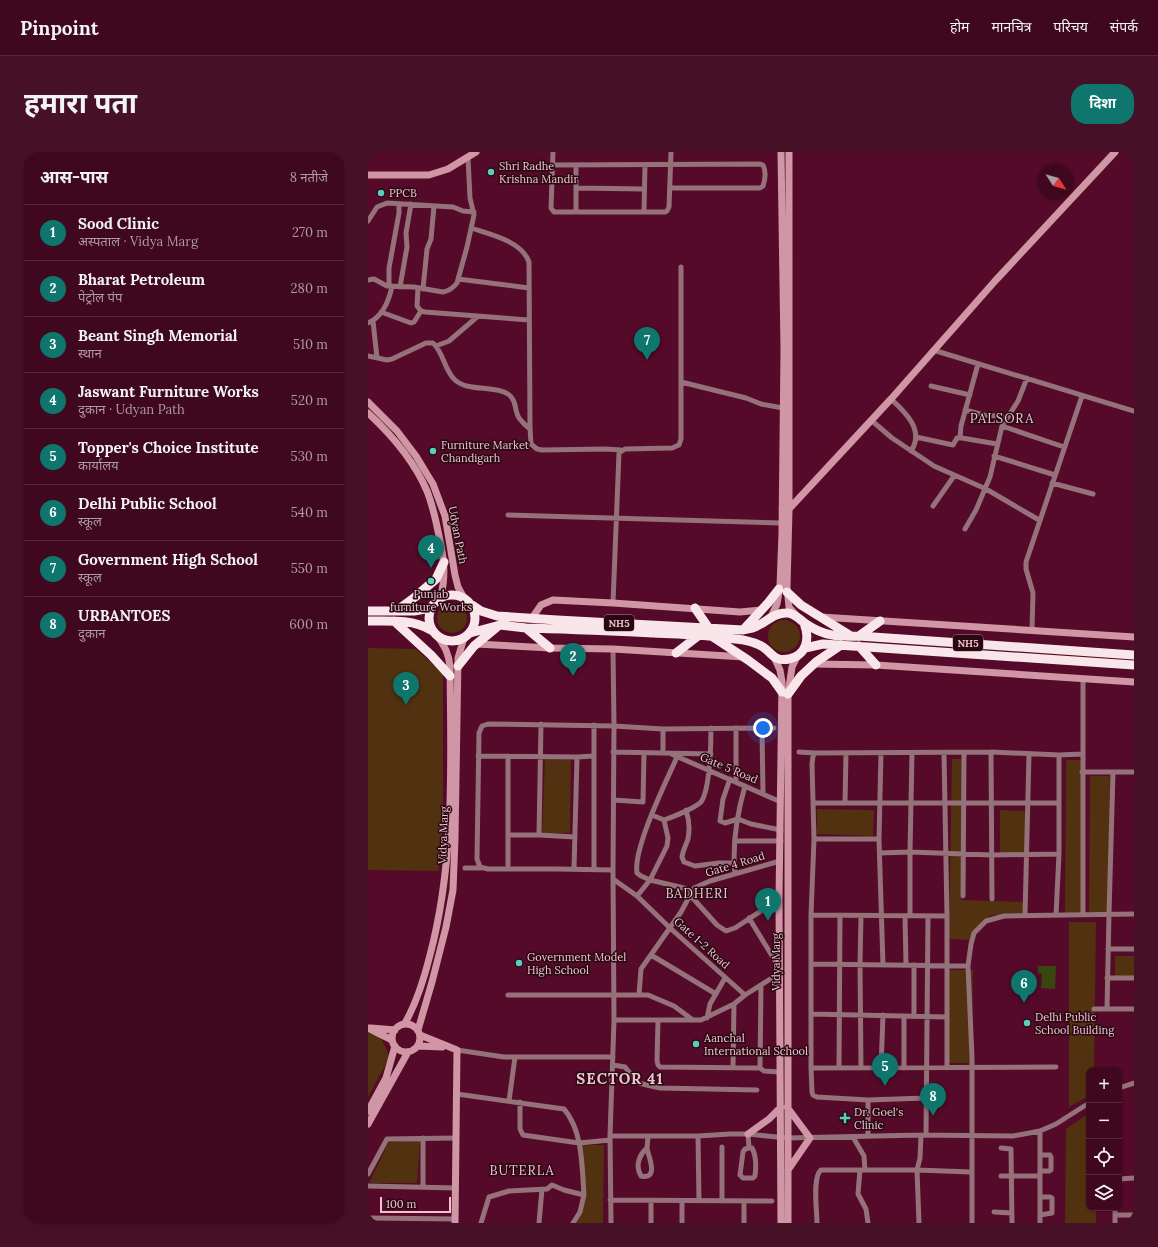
<!DOCTYPE html>
<html lang="hi">
<meta charset="utf-8">
<style>
:root{--surface:#3f081e;--page:#461127;--text:#f1f3f6;--muted:#ad9aa4;--line:#58293c;--accent:#0f766e}
body{margin:0;font-family:Lora,"Noto Sans Devanagari",serif;background:var(--page);color:var(--text)}
.controls{position:absolute;right:12px;bottom:12px;display:grid;overflow:hidden;border-radius:8px;box-shadow:0 1px 3px #0004}
.controls button{width:36px;height:36px;display:grid;place-items:center;padding:0;border:0;border-bottom:1px solid var(--line);background:var(--surface);color:var(--text);font:20px sans-serif}
.compass{position:absolute;left:670px;top:12px;width:36px;height:36px;border-radius:50%;background:var(--surface);box-shadow:0 1px 3px #0004;rotate:126deg}
.scale{position:absolute;left:12px;bottom:10px;width:71px;box-sizing:border-box;padding-left:4px;border:2px solid #f1c3ce;border-top:0;font-size:11px;line-height:14px;white-space:nowrap;color:#f1c3ce;-webkit-text-stroke:3px #280913;paint-order:stroke}
.you{position:absolute;left:395px;top:576px;width:14px;height:14px;margin:-10px;border:3px solid #fff;border-radius:50%;background:#1a73e8;box-shadow:0 0 0 6px #1a73e833}
.badge{display:grid;place-items:center;width:26px;height:26px;border-radius:50%;background:var(--accent);color:#fff;font-size:13px;font-weight:700}
.pin{position:absolute;translate:-50% -33px;filter:drop-shadow(0 1px 2px #0008)}
.pin::after{content:'';position:absolute;top:21px;width:14px;height:12px;background:inherit;clip-path:polygon(0 0,100% 0,50% 100%)}
.list{margin:0;padding:0;list-style:none}
h2{display:flex;justify-content:space-between;align-items:center;height:52px;margin:0;padding:0 16px;font-size:17px}
h2 small{font-size:13px;font-weight:400;color:var(--muted)}
.list li{display:grid;grid-template-columns:26px 1fr auto;gap:12px;align-items:center;box-sizing:border-box;height:56px;padding:0 16px;border-top:1px solid var(--line)}
.list b{display:block;font-size:15px;white-space:nowrap}
.list p{margin:0;font-size:13px;white-space:nowrap;color:var(--muted)}
.list em{font-size:13px;font-style:normal;color:var(--muted)}
.icon{flex:none;width:22px;height:22px;fill:none;stroke:currentColor;stroke-width:2;stroke-linecap:round;stroke-linejoin:round}
.map{position:relative;flex:none;width:766px;height:1071px;overflow:hidden;border-radius:16px}
header{display:flex;align-items:center;gap:24px;box-sizing:border-box;height:56px;padding:0 20px;background:var(--surface);border-bottom:1px solid var(--line)}
header strong{font-size:19px}
nav{display:flex;gap:22px;margin-inline-start:auto;font-size:14px}
.intro{display:flex;align-items:center;justify-content:space-between;box-sizing:border-box;height:96px;padding:0 24px}
h1{margin:0;font-size:28px}
.button{padding:10px 18px;border-radius:16px;background:var(--accent);color:#fff;font-size:14px;font-weight:700}
main{display:flex;gap:24px;padding:0 24px}
aside{flex:1;background:var(--surface);border-radius:16px;box-shadow:0 1px 3px #0004}
.map>svg:first-child{display:block}
</style>
<header>
<strong>Pinpoint</strong>
<nav><a>होम</a><a>मानचित्र</a><a>परिचय</a><a>संपर्क</a></nav>
</header>
<div class="intro"><h1>हमारा पता</h1><a class="button">दिशा</a></div>
<main>
<aside>
<h2>आस-पास<small>8 नतीजे</small></h2>
<ul class="list">
<li><span class="badge">1</span><div><b>Sood Clinic</b><p>अस्पताल · Vidya Marg</p></div><em>270 m</em></li>
<li><span class="badge">2</span><div><b>Bharat Petroleum</b><p>पेट्रोल पंप</p></div><em>280 m</em></li>
<li><span class="badge">3</span><div><b>Beant Singh Memorial</b><p>स्थान</p></div><em>510 m</em></li>
<li><span class="badge">4</span><div><b>Jaswant Furniture Works</b><p>दुकान · Udyan Path</p></div><em>520 m</em></li>
<li><span class="badge">5</span><div><b>Topper's Choice Institute</b><p>कार्यालय</p></div><em>530 m</em></li>
<li><span class="badge">6</span><div><b>Delhi Public School</b><p>स्कूल</p></div><em>540 m</em></li>
<li><span class="badge">7</span><div><b>Government High School</b><p>स्कूल</p></div><em>550 m</em></li>
<li><span class="badge">8</span><div><b>URBANTOES</b><p>दुकान</p></div><em>600 m</em></li>
</ul>
</aside>
<div class="map">
<svg width="766" height="1071" viewBox="0 0 766 1071">
<rect width="100%" height="100%" fill="#540a28"/>
<path fill="#523110" d="M69 466a15 15 0 1 1 30 0a15 15 0 1 1-30 0Z
M400 484a16 16 0 1 1 32 0a16 16 0 1 1-32 0Z
M0,496l48,1 27,25v146l-4,51 -71,-1z
M177,607l26,1 -1,73h-28z
M584,607h10l-1,141 66,2 -1,11 -34,2 -10,6 -11,19 -22,-1z
M698,608h16l-1,153h-16z
M722,624h20l-1,136h-20z
M449,657l57,1 -1,26 -56,-2z
M632,658l26,1v42h-26z
M701,770h27l-2,148h-5v26l-20,11z
M747,804h19v22h-19z
M581,818h24l-1,93h-23z
M0,881l12,3 10,21 -22,40z
M721,961v95h7v15h-31l1,-94z
M21,990h31l-3,41h-48z
M209,993h27l-1,78h-27l7,-15z"/>
<path fill="#39460f" d="M670,814h18l-1,23 -14,-1 1,-14 -4,-1z"/>
<g fill="none" stroke-linecap="round" stroke-linejoin="round">
<path stroke="#95717a" stroke-width="5" d="M185,0l-2,56 3,4h111l2,-1 2,-4 2,-55
M184,13l208,-1 3,1c3,6 2,15 0,21l-3,2h-90
M209,36l67,1
M208,60v-47
M276,60l1,-47
M0,69l9,-14 10,-4 66,4 10,4 11,1
M103,76c18,6 51,13 58,34l1,165 1,17 6,5 5,1 64,-1 15,1
M90,127l71,9
M0,128l6,-1 13,7 27,1 29,5c6,-1 10,-4 14,-9l10,-36 7,-32 -4,-17 -2,-40
M21,134v-18l10,-55v-9
M32,135l7,-40 -1,-14 5,-29
M50,136l-1,18 4,5 4,1 104,8
M55,137l4,-40 4,-10 3,-33
M13,160l30,11 3,-1 7,-11
M5,169l4,37
M0,171c14,-6 21,-22 24,-37
M68,194l13,-5 28,-24
M565,198l201,61
M0,204l19,4 5,-1 34,-16h7c11,10 11,27 22,37 13,12 39,5 53,14 9,6 6,16 11,24 3,4 7,8 11,11
M313,230l65,16 15,6 22,4
M563,234l39,9
M523,247c14,13 34,31 20,52
M597,258l19,5 24,2
M503,268l21,18 42,28 52,23 53,31
M634,274l62,21
M548,285l37,8 4,-7h5l35,6
M592,286l1,-12 17,-62
M626,304l61,19
M684,331l41,11
M565,354l21,-30
M140,363l274,8
M597,377l11,-19 14,-33 12,-51 16,-25 9,-23
M245,451l6,-150 6,-4 47,-1 7,-3 2,-6v-172
M664,478l1,-37 -7,-24v-7l56,-166
M715,527v235
M368,576v54
M394,576l1,66
M295,577v24
M245,600l98,2
M431,600l16,1
M623,600l1,147
M301,601l112,49
M513,601l-2,86 4,126
M576,601l3,163v152
M110,604l99,1 -3,112
M140,604v112
M209,605l17,-1
M714,620h52
M362,627l-7,20 -3,22 5,2 13,-4 13,5 30,6
M246,648l29,2 1,-49
M445,651h246
M477,651l1,-50
M318,658c3,9 4,19 2,29 -2,6 -5,11 -6,18l2,5 11,4 24,-3h15
M284,663l12,5c9,-3 31,-12 37,-18 9,-12 10,-59 10,-74
M296,668l4,18 -1,8 -17,34 -9,-4 -4,-3c-4,-25 29,-91 40,-116
M140,683h31l2,-111
M171,683l36,2
M446,687h65
M367,689h46
M512,701l30,-1 82,3 67,-1
M97,716h16
M226,717v-144
M245,718l-56,-1h-69l-8,-2 -3,-8 2,-126 3,-7 6,-2 126,2 49,3 111,-1
M367,722c-3,-29 2,-60 10,-88
M245,727l24,17 33,32 75,67 35,-22
M322,743l27,30 9,6 9,-3 44,-29
M269,744l13,-16 34,8 8,3
M595,744l1,-143
M443,763l136,1
M657,763l4,-161
M688,763l3,-61v-99
M537,764l1,49
M542,764v-64l2,-99
M381,766l25,41 6,7
M740,797h26
M283,803l65,39
M444,812l156,2
M739,826h27
M140,843h140l26,11 19,14
M271,843l2,-26 40,-57 13,-24 16,-7 70,-20
M726,857h40
M739,857l2,-95 4,-142
M443,862l136,3
M546,864v-51
M339,866l3,-14 15,-26
M246,868h87l33,-16 11,-9
M290,868l-1,41 1,4 2,2 100,1 4,3 16,1
M89,898l47,7h109
M245,913l12,2 13,16 22,5 97,2
M365,915l1,-63
M392,916l1,-83
M443,916v-153l3,-76 -2,-75 1,-8 2,-3 176,-1 68,3 23,-1
M471,916l1,-153
M493,916l-1,-104 1,-48
M513,916l2,-53
M536,916v-52
M751,936l15,-5
M89,942l107,15c19,22 18,58 20,86l-20,-5 -12,-5 -5,4 -38,2 -20,6 -8,26
M558,946l-58,2 -51,-3 -4,-2 -1,-3 -1,-24 245,-1
M141,949l6,-44
M152,950v27l3,6 56,8 31,-3
M672,979v92
M380,982l1,14h3c4,7 4,20 3,28l-2,2h-10l-3,-3 3,-23 2,-3 4,-1
M558,983l2,-219
M242,984h88l32,-2h18l39,4 134,-3 92,1 27,-5 16,-7 33,-21
M330,984l1,65
M500,984v-36
M485,985l11,19 1,14
M279,996c-8,7 -12,18 -6,28 18,4 8,-19 6,-27 0,-4 1,-9 1,-13
M633,996l10,1 1,74
M672,1003h10l1,2v13l-2,1h-9
M492,1018l-2,24 8,15 2,14
M0,1022l19,-35 69,-1
M633,1024h39
M751,1027l15,-1
M0,1034l88,2
M55,1035v-49
M672,1045h10l2,1v15l-12,2
M242,1048l162,1
M314,1049v22
M354,1049v-54
M376,1050v21
M626,1060l18,1
M747,1063h19
M0,1066l87,1
M171,1071l3,-34
M205,1071l7,-11 4,-17
M243,1071l-1,-87 4,-116 -1,-150 1,-144 -1,-77
M283,1071v-22
M449,1071c0,-12 -5,-46 4,-53h96l54,2
M551,1071l-2,-53 3,-12 1,-23
M604,1071v-166l-4,-91 3,-22 3,-11 12,-12 18,-5 130,-2
M747,1071v-15"/>
<path stroke="#d196a5" stroke-width="7" d="M421,0v358l-2,77 2,20 7,8
M0,23h61l19,-6 28,-17
M0,250l29,29 19,25 17,28 12,32 10,59 3,12 6,11
M0,261c24,22 46,48 59,78 6,15 9,30 12,45 5,23 7,37 2,61
M414,357h7l102,-110 104,-118 120,-129
M403,465l6,-13 3,-18 2,-53 2,-183 -3,-198
M453,465l313,20
M164,466l9,-13 12,-5 60,3 127,9 21,-2
M108,492l74,4 63,1 131,8
M406,505l6,13 2,12 -3,217 2,324
M446,512l62,1 258,17
M37,871c12,-21 19,-44 25,-68 25,-94 21,-192 20,-288 -1,-13 -5,-20 -12,-30
M24 886a14 14 0 1 1 28 0a14 14 0 1 1-28 0Z
M0,876l24,12
M3,876l24,2
M50,878l14,-48 14,-55 7,-37 2,-51 3,-181 6,-20
M52,883l37,15 -2,173
M50,894l24,1
M419,955l23,31 -22,32
M0,959l18,-33 9,-32
M0,972l40,-72
M380,982l21,-15 11,-11
M420,1071v-529l4,-27 6,-12"/>
<path stroke="#f9e6ea" stroke-width="9" d="M419,440l14,13 50,31
M61 466a23 23 0 1 1 46 0a23 23 0 1 1-46 0Z
M104,453l9,6 16,5 60,4 186,10c3,-1 8,-1 12,-3 12,-5 19,-15 33,-14 8,1 12,7 18,11 18,12 32,13 53,12l275,19
M327,456l13,19
M0,459h46l17,-3
M28,459l19,-14 21,-18 8,-17
M0,469c22,0 44,-2 63,9
M26,469l37,34 19,21
M158,476l24,20
M375,478l25,-27 11,-14
M102,481l30,-8 26,3c43,1 85,3 128,5 21,1 43,1 64,4 15,2 32,2 45,10 9,6 11,15 26,12 18,-4 21,-21 15,-36
M491,484l21,-15
M345,485l35,23 24,18 10,14
M491,494l17,19
M437,496l18,-4 311,21
M308,501l22,-17
M90,514l16,-20 23,-19
M420,542l13,-18 15,-14 25,-17"/>
</g>
<g fill="#5acebd" stroke="#280913" stroke-width="1.5">
<circle cx="123" cy="20" r="4"/>
<circle cx="13" cy="41" r="4"/>
<circle cx="65" cy="299" r="4"/>
<circle cx="63" cy="429" r="4"/>
<circle cx="151" cy="811" r="4"/>
<circle cx="659" cy="871" r="4"/>
<circle cx="328" cy="892" r="4"/>
<path d="M475 960h4v4h4v4h-4v4h-4v-4h-4v-4h4z"/>
</g>
<g text-anchor="middle" dominant-baseline="central" stroke-width="3" stroke-linejoin="round" paint-order="stroke">
<g fill="#280913" stroke="#b58b96" stroke-width="1">
<rect x="236" y="463" width="30" height="16" rx="3"/>
<rect x="585" y="483" width="30" height="16" rx="3"/>
</g>
<g font-size="10" font-weight="bold" fill="#f1c3ce">
<text x="251" y="471">NH5</text>
<text x="600" y="491">NH5</text>
</g>
<g font-size="11" fill="#f1c3ce" stroke="#280913" text-anchor="start">
<text x="131" y="14">Shri Radhe<tspan x="131" dy="13">Krishna Mandir</tspan></text>
<text x="21" y="41">PPCB</text>
<text x="73" y="293">Furniture Market<tspan x="73" dy="13">Chandigarh</tspan></text>
<text x="63" y="442" text-anchor="middle">Punjab<tspan x="63" dy="13">furniture Works</tspan></text>
<text x="159" y="805">Government Model<tspan x="159" dy="13">High School</tspan></text>
<text x="667" y="865">Delhi Public<tspan x="667" dy="13">School Building</tspan></text>
<text x="336" y="886">Aanchal<tspan x="336" dy="13">International School</tspan></text>
<text x="486" y="960">Dr. Goel's<tspan x="486" dy="13">Clinic</tspan></text>
</g>
<g font-size="11" fill="#f1c3ce" stroke="#280913">
<text transform="translate(90 383) rotate(79)">Udyan Path</text>
<text transform="translate(361 616) rotate(23)">Gate 5 Road</text>
<text transform="translate(75 683) rotate(-88)">Vidya Marg</text>
<text transform="translate(367 712) rotate(-17)">Gate 4 Road</text>
<text transform="translate(334 791) rotate(42)">Gate 1-2 Road</text>
<text transform="translate(408 810) rotate(-90)">Vidya Marg</text>
</g>
<g font-size="13" letter-spacing="1" fill="#f1c3ce" stroke="#280913">
<text x="634" y="266">PALSORA</text>
<text x="329" y="741">BADHERI</text>
<text x="154" y="1018">BUTERLA</text>
</g>
<g font-size="15" font-weight="bold" letter-spacing="1" fill="#f1c3ce" stroke="#280913">
<text x="252" y="926">SECTOR 41</text>
</g>
</g>
</svg>
<div class="controls">
<button>+</button>
<button>−</button>
<button><svg class="icon" aria-label="locate" viewBox="0 0 24 24"><circle cx="12" cy="12" r="6"/><path d="M12 2v4M12 18v4M2 12h4M18 12h4"/></svg></button>
<button><svg class="icon" aria-label="layers" viewBox="0 0 24 24"><path d="M12 4l9 5-9 5-9-5zM3 14l9 5 9-5"/></svg></button>
</div>
<svg class="compass" viewBox="-18 -18 36 36"><path d="M0-13l5 13h-10z" fill="#e53935"/><path d="M0 13l5-13h-10z" fill="#ad9aa4"/></svg>
<div class="scale">100 m</div>
<div class="you"></div>
<div class="pin badge" style="left:400px;top:769px">1</div>
<div class="pin badge" style="left:205px;top:524px">2</div>
<div class="pin badge" style="left:38px;top:553px">3</div>
<div class="pin badge" style="left:63px;top:416px">4</div>
<div class="pin badge" style="left:517px;top:934px">5</div>
<div class="pin badge" style="left:656px;top:851px">6</div>
<div class="pin badge" style="left:279px;top:208px">7</div>
<div class="pin badge" style="left:565px;top:964px">8</div>
</div>
</main>
